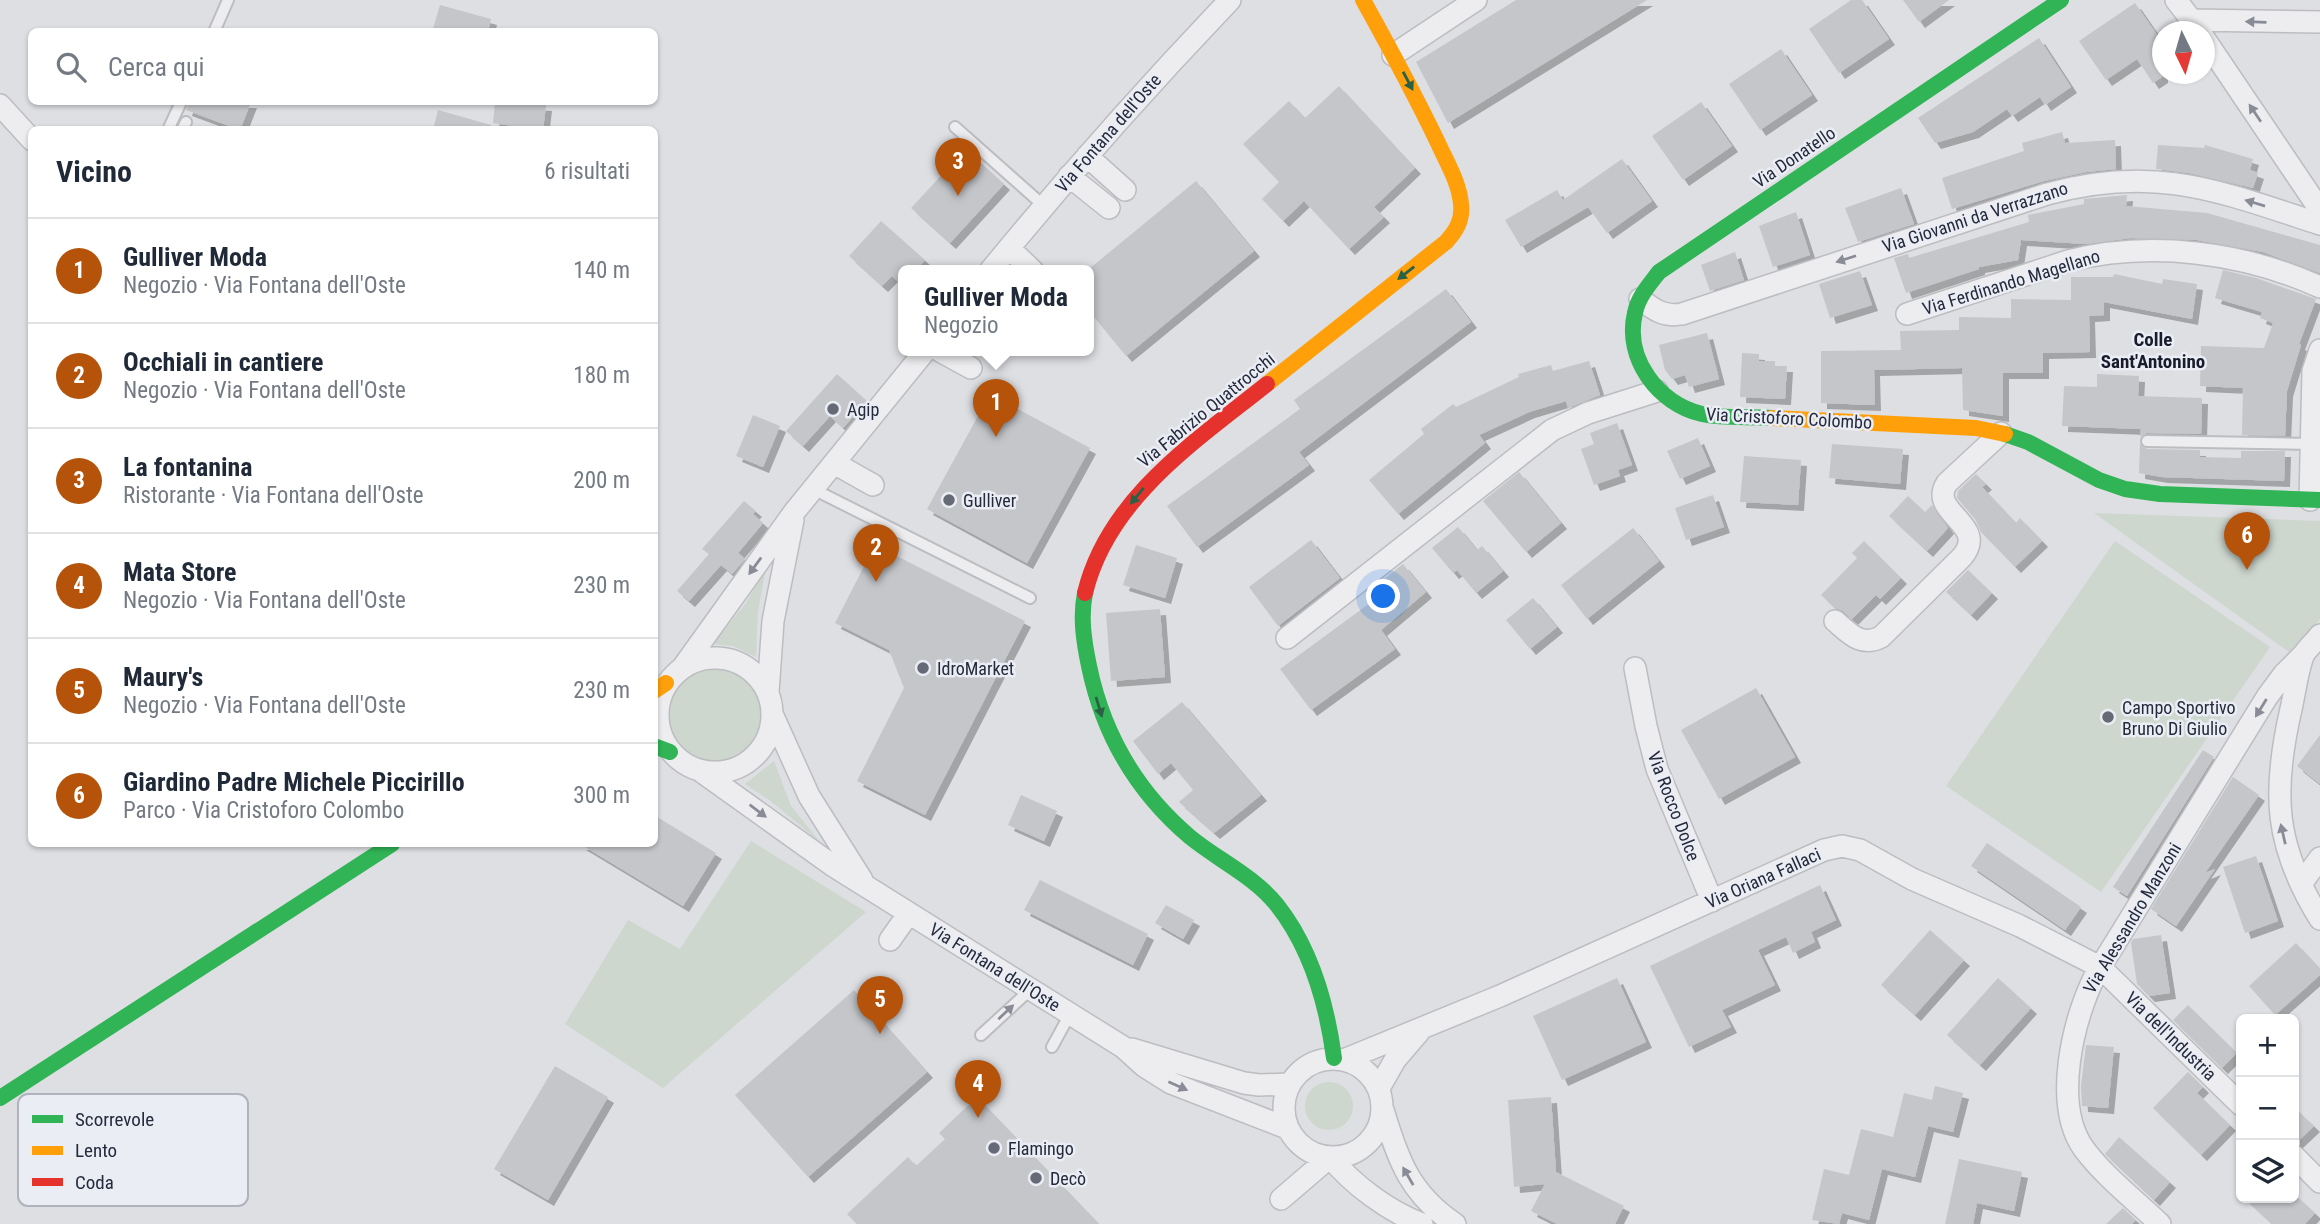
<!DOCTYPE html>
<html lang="it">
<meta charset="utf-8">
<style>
:root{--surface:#fff;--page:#f6f6f7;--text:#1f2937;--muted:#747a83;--line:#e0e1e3;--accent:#b45309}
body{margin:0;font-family:"Roboto Condensed",sans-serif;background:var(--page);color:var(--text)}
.controls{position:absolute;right:21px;bottom:21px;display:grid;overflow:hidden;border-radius:10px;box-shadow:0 2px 5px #0004}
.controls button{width:63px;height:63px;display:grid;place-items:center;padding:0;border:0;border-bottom:2px solid var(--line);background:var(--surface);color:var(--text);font:35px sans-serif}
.compass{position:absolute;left:2152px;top:21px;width:63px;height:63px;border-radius:50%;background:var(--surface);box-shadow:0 2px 5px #0004;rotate:175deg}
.you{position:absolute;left:1384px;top:597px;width:24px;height:24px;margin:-18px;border:5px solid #fff;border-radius:50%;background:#1a73e8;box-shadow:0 0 0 10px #1a73e833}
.badge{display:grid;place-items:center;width:46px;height:46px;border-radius:50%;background:var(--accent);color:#fff;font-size:23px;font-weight:700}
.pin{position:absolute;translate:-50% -58px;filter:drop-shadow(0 2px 4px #0008)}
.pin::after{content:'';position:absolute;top:37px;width:24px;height:21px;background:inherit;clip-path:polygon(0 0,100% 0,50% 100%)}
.popup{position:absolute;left:898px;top:265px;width:196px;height:91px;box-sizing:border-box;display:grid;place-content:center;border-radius:10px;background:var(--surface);filter:drop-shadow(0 2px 5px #0005);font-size:23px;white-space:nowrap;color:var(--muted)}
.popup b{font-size:26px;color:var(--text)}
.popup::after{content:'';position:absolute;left:50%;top:100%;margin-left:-14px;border:14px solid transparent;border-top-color:var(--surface)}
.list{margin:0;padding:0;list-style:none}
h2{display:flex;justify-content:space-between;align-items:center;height:91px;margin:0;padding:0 28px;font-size:30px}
h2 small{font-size:23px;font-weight:400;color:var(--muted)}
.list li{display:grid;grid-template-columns:46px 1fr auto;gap:21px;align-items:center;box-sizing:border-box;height:105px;padding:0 28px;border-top:2px solid var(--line)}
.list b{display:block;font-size:26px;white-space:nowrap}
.list p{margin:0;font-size:23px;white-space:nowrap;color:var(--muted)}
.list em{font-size:23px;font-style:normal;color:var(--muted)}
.icon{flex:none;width:38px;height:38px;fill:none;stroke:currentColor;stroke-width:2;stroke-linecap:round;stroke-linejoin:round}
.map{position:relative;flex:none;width:2320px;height:1224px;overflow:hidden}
.search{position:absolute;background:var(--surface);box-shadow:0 2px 5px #0004;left:28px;top:28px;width:630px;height:77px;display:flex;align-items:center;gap:18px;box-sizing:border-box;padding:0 24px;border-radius:10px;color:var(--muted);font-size:26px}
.panel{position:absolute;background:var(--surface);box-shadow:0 2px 5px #0004;left:28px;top:126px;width:630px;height:721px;border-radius:10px}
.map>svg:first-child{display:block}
</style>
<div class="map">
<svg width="2320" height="1224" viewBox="0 0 2320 1224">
<defs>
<filter id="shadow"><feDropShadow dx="6" dy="6" stdDeviation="0" flood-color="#0004"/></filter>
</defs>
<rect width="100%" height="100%" fill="#dedfe3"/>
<path fill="#cdd7ce" d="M2094,513l226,8v98l-28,35z
M2115,541l155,106 -169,245 -155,-106z
M766,568l-8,43 -2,46 -23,-11 -20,-2 33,-41z
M669 714a46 46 0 1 1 92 0a46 46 0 1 1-92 0Z
M774,761l17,45 29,36 -48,-40 -27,-18z
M751,841l115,71 -203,176 -98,-64 63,-104 52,29z
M1305 1106a24 24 0 1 1 48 0a24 24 0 1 1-48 0Z"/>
<path fill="#c4c6ca" filter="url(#shadow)" d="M1516,0h131l-199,123 -32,-61z
M1851,0h11l27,39 -50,34 -30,-44z
M1903,0h46l-30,22z
M2135,3l27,39v35l-9,6 -16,-24 -31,21 -27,-39z
M440,5l51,14 -3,13h-56z
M2039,38l32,49 -26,18 -5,-8 -28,19 -5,-7 -34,23 -38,11 -17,-25z
M1781,49l31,46 -52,35 -31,-46z
M1339,86l76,82 -41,39 10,10 -35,32 -45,-48 -21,20 -21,-22 17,-17 -36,-38 46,-43 16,17z
M189,102h62l-11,28 -54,-20z
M495,102l51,3 -3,25 -50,-7z
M1701,102l31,44 -49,34 -31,-44z
M438,110l53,15 -1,5h-44l-12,-4z
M2062,132l3,11 50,-3 1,29 -30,3 -42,9 -92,28 -10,-31 82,-27 -2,-8z
M2158,145l46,3 1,-3 48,14 -3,11 8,3 -5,15 -64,-15 -33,-4z
M966,149l38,35 -54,59 -39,-35z
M1622,159l30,42 -45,32 -19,-26 -67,40 -16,-27 52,-30 6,10z
M1196,181l58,70 -128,105 -37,-45v-42z
M1901,188l13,36 -56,18 -13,-34z
M2127,195l-1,11 81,7 113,32v28l-57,-21 -66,-12 -66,-2 -45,6 -65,-4 -3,20 -39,7v2l-73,24 -12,-35 14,-4 1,4 120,-36 -1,-7 56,-11v-5z
M1796,212l14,43 -37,12 -14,-41z
M881,221l44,39 -10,11h-12v15l-11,-10 -10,10 -33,-30z
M1735,252l9,28 -34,11 -9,-26z
M2223,270l33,8 60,21 -17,45 2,1 -14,46 -2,45 -43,-1 1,-47 -43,-2 1,-40 63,2 9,-25 -13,-5 2,-6 -47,-14z
M1860,271l12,34 -42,13 -11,-34z
M2114,274l48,10 1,-5 34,5 -5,35 -88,-17v13l-15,1 1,36 -47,1v20h-40v43l-40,-6 -1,-42 -88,2 1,35 -54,-2v-52l80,-1 -1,-19 59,-1v-13l52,1v-19l60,1v-23h42z
M1446,289l25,33 -172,130 10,13 -112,82 -30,-41 133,-97 -6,-9z
M1707,333l12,46 -30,8 -4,-12 -13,4 -7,-9 -6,-25z
M1742,353l17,1v7h16v5h12l-2,33 -45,-2z
M1589,361l11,34 -32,13 -2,-7 -37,11 -50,23 6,8 -87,71 -29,-34 55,-46 -3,-5 32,-25 3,3 63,-30 -1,-3 33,-9 2,6z
M837,374l30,27 -24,27 -13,-12 -27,30 -17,-15z
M2097,374l42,2 -1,20 64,2 -1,36 -54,-1 -7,4 1,-8 -79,-3 2,-40 33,1z
M990,394l100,54 -63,115 -100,-54z
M753,415l27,11 -17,41 -27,-11z
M1617,423l15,42 -14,5 2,6 -26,9 -13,-36 13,-5 -4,-11z
M1698,438l12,28 -30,13 -13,-28z
M1832,444l71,5 -3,35 -71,-6z
M2140,444l7,5 53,1v7l41,1v-7h44l-1,30 -122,-4 -23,-4z
M1744,456l57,4 -3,45 -58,-3z
M1519,472l42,51 -35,29 -43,-51z
M1976,474l10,10 -4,3 34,36 4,-5 22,23 -27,26 -34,-35 -6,-13 -18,-21 1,-7z
M1713,495l11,32 -38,13 -11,-32z
M1908,496l17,16 7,-7 16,23 -21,23 -38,-35z
M744,501l12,10 -3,3 10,9 -25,30 7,6 -13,15 -11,-9 -32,36 -12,-10 32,-37 -7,-5z
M1458,527l19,23 5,-4 21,25 -27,22 -19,-23 -4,3 -21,-25z
M1633,528l26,33 -72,58 -26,-34z
M1311,540l29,38 -62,48 -29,-39z
M1864,541l37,37 -21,21 -4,-4 -24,24 -9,-8 -8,-3 -14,-13 36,-37 -5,-5z
M875,545l150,76 -100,194 -68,-34 47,-93 -15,-38 -54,-27z
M1136,545l41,13 -12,40 -42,-13z
M1403,564l23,28 -45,38 14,19 -84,61 -31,-41 101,-74 -7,-8z
M1968,570l24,23 -21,22 -25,-23z
M1533,598l24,29 -27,22 -24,-29z
M1160,609l5,68 -54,4 -5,-68z
M1756,688l39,69 -76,42 -38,-69z
M1182,702l79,93 -47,38 -35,-31 14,-12 -22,-27 -13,11 -25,-33z
M2320,735v49l-23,-18z
M2203,750l11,7 -87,139 -14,-9z
M2233,777l26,18 -54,78 10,-4 -39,57 -25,-17z
M1021,795l36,16 -13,30 -36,-16z
M654,815l62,38 -33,53 -103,-62h74z
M1987,843l94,64 -16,23 -94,-64z
M2256,856l22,65 -33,12 -22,-66z
M1040,880l108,54 -15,31 -109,-55z
M1820,885l16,35 -25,12 4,10 -22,11 -7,-16 -28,13 17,35 -53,25 9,17 -42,20 -39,-81z
M1166,905l28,15 -11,19 -28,-16z
M1930,930l34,30 -49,55 -34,-30z
M2161,935l9,58 -21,3 -12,-12 -6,-41 2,-4z
M2296,943l24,26v6l-45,40 -26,-29z
M1617,978l29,64 -84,38 -29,-64z
M1998,978l33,30 -51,57 -33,-30z
M854,990l73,82 -119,105 -73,-82z
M2188,1005l49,48 -15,15 -49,-48z
M2086,1045l28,2 -6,61 -26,-2 -1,-20z
M555,1066l53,31 -60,103 -54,-31z
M2188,1072l15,15 -6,6 33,32 -29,30 -48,-47z
M1935,1086l28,7 -10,39 -25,-6 -13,51 -33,-8 -13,51 -27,-7 -3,11 -27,-4 12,-51 25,6 12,-46 32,8 11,-44 28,7z
M977,1097l122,127h-242l-10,-10 61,-57 8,9 29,-27 -6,-6z
M1551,1097l5,75 68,34 -9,18h-58l-26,-13 14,-27 -31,3 -6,-87z
M2294,1107l20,19 -18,17h-2z
M2119,1137l51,45 -16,18 -49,-46z
M1959,1159l63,13 -8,39 -37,-8 -4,21h-28z
M2244,1198h55l16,15 -10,11h-33z
M2123,1208l13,12 -4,4h-26z"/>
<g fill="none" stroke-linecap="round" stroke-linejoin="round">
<defs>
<path id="lane" d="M214,32l14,-32
M955,127l89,79
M168,130l13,-28
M182,130l4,-8
M2147,441l164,3
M813,489l217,109
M981,1035l50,-46
M1052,1047l18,-33"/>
<path id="street" d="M2176,0l23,30
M2192,20l128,2
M2204,38l116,172
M1393,55l83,-55
M0,105l32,35
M1087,156l38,34
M1069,176l40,32
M1009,248l24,23
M990,271c77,-94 157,-184 240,-271
M1640,299c14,11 24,18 42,15l365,-120c108,-30 172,-3 273,30
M1907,314l161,-53c82,-21 175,-9 252,26
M940,351l31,17
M834,463l39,22
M2310,500l3,-129 7,-21
M1835,621c15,13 26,26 46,16l81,-80c28,-33 -35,-44 -15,-74l54,-50
M2320,635c-5,7 -14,14 -17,21 -6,16 -8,36 -12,53 -19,83 -17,136 29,210
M1287,638l265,-208 36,-17 69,-22
M658 715a57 57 0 1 1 114 0a57 57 0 1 1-114 0Z
M683,667l112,-156 130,-160
M1635,668l11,58 11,43 55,132
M768,692l5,-71 20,-101
M773,716l36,80 53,84
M702,772l130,93 291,182 21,19 27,17 116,45
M2301,884l19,-26
M890,940l19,-27
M1132,1049l112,34 15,2 30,-1
M1284 1108a49 49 0 1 1 98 0a49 49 0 1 1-98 0Z
M1346,1059l154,-63 324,-146 18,-4 18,4 52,29 108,47 80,41 141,138
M1379,1088l16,-28 24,-28
M1383,1110c15,50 27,84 72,114
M2294,1156l26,26
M1281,1199l49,-42c23,28 58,54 92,67
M2160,1224c-25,-24 -55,-47 -76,-75 -32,-44 -11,-131 12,-175l171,-277 17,-23 19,-19"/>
</defs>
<use href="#lane" stroke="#bcbdc1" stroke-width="14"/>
<use href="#street" stroke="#bcbdc1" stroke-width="24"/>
<use href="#lane" stroke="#ededf0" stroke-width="10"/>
<use href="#street" stroke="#ededf0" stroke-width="21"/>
<path stroke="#30b455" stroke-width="16" d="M1772,418c-22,-2 -48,1 -70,-4 -44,-10 -78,-56 -67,-101 3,-16 14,-28 24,-41l402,-272
M2005,434l23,8 71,38 26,9 35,5 160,6
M1085,593c-5,24 -1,49 4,73 14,68 48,126 101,171 28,23 64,39 87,68 34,43 50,100 57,153
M654,746l16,6
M0,1098l392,-254"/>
<path stroke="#ff9f0a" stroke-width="16" d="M1267,384l179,-142c10,-11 17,-22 15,-38 -2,-22 -14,-41 -23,-61 -23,-48 -49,-96 -75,-143
M1772,418l204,10 29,6
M654,691l12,-8"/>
<path stroke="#e5322d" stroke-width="16" d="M1085,593c23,-95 111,-152 182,-209"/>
</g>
<defs><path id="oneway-solid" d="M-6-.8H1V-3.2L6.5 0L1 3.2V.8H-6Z" transform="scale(1.75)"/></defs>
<g fill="#898c96">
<use href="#oneway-solid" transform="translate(2256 22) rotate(-178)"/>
<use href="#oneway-solid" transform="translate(2255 113) rotate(-124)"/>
<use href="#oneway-solid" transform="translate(2255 203) rotate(-163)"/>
<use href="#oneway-solid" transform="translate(1846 259) rotate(162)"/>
<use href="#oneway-solid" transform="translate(755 566) rotate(126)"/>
<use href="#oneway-solid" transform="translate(2261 708) rotate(122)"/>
<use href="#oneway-solid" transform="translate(758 811) rotate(37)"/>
<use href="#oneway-solid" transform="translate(2283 834) rotate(-103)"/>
<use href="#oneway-solid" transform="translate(1006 1012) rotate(-43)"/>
<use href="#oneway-solid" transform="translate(1178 1086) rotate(24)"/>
<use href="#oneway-solid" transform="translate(1408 1176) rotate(-120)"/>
</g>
<g fill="#296146">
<use href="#oneway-solid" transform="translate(1408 81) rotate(62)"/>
<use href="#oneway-solid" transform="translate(1406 273) rotate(142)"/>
<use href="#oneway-solid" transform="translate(1137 496) rotate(129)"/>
<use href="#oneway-solid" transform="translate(1099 707) rotate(73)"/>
</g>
<g fill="#666976" stroke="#ebedf4" stroke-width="2.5">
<circle cx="833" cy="409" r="7"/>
<circle cx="949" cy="500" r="7"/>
<circle cx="923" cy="668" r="7"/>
<circle cx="2108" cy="717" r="7"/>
<circle cx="994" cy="1148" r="7"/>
<circle cx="1036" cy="1178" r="7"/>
</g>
<g text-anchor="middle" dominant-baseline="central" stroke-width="5" stroke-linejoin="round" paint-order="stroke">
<g font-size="18" fill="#252a3c" stroke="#ebedf4">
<text transform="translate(1108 133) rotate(-49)">Via Fontana dell'Oste</text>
<text transform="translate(1794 157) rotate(-34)">Via Donatello</text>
<text transform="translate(1975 217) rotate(-18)">Via Giovanni da Verrazzano</text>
<text transform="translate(2011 282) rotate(-17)">Via Ferdinando Magellano</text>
<text transform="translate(1206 410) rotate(-39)">Via Fabrizio Quattrocchi</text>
<text transform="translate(1789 418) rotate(3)">Via Cristoforo Colombo</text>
<text transform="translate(1674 806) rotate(69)">Via Rocco Dolce</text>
<text transform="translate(1763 878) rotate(-24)">Via Oriana Fallaci</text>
<text transform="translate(2132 918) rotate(-59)">Via Alessandro Manzoni</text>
<text transform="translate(995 967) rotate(32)">Via Fontana dell'Oste</text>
<text transform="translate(2171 1036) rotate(44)">Via dell'Industria</text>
</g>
<g font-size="18" fill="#252a3c" stroke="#ebedf4" text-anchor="start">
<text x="847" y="409">Agip</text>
<text x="963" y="500">Gulliver</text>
<text x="937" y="668">IdroMarket</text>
<text x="2122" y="707">Campo Sportivo<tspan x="2122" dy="21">Bruno Di Giulio</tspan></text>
<text x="1008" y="1148">Flamingo</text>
<text x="1050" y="1178">Decò</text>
</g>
<g font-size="19" font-weight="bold" fill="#181c2c" stroke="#ebedf4">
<text x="2153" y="339">Colle<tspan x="2153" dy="22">Sant'Antonino</tspan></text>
</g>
</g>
<rect x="18" y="1094" width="230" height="112" rx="10" fill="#ebedf4" stroke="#b0b2bd" stroke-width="2"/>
<rect x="32" y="1115" width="31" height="8" fill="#30b455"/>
<rect x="32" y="1146" width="31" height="9" fill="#ff9f0a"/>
<rect x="32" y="1178" width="31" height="8" fill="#e5322d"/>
<g font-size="19" fill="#252a3c">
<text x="75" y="1126">Scorrevole</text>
<text x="75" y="1157">Lento</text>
<text x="75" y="1189">Coda</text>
</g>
</svg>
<div class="controls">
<button>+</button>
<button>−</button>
<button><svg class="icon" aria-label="layers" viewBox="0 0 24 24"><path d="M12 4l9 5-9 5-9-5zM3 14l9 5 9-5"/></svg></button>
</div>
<svg class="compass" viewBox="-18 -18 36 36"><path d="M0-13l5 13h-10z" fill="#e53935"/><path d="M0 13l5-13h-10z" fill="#747a83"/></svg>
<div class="you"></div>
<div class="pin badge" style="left:996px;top:437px">1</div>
<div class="popup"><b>Gulliver Moda</b>Negozio</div>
<div class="pin badge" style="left:876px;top:582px">2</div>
<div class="pin badge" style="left:958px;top:196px">3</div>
<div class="pin badge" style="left:978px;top:1118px">4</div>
<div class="pin badge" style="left:880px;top:1034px">5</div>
<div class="pin badge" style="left:2247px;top:570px">6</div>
<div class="search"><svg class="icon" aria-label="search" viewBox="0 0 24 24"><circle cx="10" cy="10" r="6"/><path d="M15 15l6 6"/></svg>Cerca qui</div>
<section class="panel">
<h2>Vicino<small>6 risultati</small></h2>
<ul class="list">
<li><span class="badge">1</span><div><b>Gulliver Moda</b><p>Negozio · Via Fontana dell'Oste</p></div><em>140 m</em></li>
<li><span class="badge">2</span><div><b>Occhiali in cantiere</b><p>Negozio · Via Fontana dell'Oste</p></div><em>180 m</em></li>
<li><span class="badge">3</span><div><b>La fontanina</b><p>Ristorante · Via Fontana dell'Oste</p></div><em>200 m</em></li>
<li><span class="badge">4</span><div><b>Mata Store</b><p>Negozio · Via Fontana dell'Oste</p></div><em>230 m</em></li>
<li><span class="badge">5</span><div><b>Maury's</b><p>Negozio · Via Fontana dell'Oste</p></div><em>230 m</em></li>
<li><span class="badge">6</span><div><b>Giardino Padre Michele Piccirillo</b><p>Parco · Via Cristoforo Colombo</p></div><em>300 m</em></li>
</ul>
</section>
</div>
